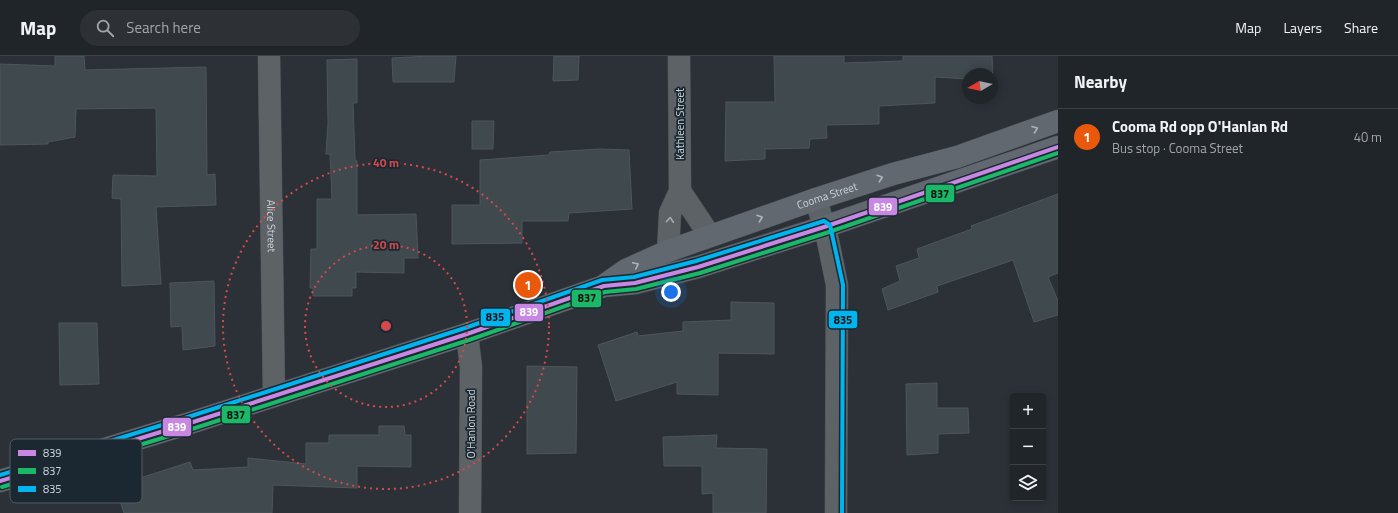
<!DOCTYPE html>
<meta charset="utf-8">
<style>
:root{--surface:#202529;--page:#2d3135;--text:#f1f3f6;--muted:#a2a5a8;--line:#3d4246;--accent:#ea580c}
body{margin:0;font-family:"Titillium Web",sans-serif;background:var(--page);color:var(--text)}
.controls{position:absolute;right:12px;bottom:12px;display:grid;overflow:hidden;border-radius:4px;box-shadow:0 2px 10px #0003}
.controls button{width:36px;height:36px;display:grid;place-items:center;padding:0;border:0;border-bottom:1px solid var(--line);background:var(--surface);color:var(--text);font:20px sans-serif}
.compass{position:absolute;left:962px;top:12px;width:36px;height:36px;border-radius:50%;background:var(--surface);box-shadow:0 2px 10px #0003;rotate:261deg}
.you{position:absolute;left:671px;top:236px;width:14px;height:14px;margin:-10px;border:3px solid #fff;border-radius:50%;background:#1a73e8;box-shadow:0 0 0 6px #1a73e833}
.badge{display:grid;place-items:center;width:26px;height:26px;border-radius:50%;background:var(--accent);color:#fff;font-size:13px;font-weight:700}
.pin{position:absolute;translate:-50% -50%;border:2px solid #fff;box-shadow:0 1px 4px #0006}
.list{margin:0;padding:0;list-style:none}
h2{display:flex;justify-content:space-between;align-items:center;height:52px;margin:0;padding:0 16px;font-size:17px}
h2 small{font-size:13px;font-weight:400;color:var(--muted)}
.list li{display:grid;grid-template-columns:26px 1fr auto;gap:12px;align-items:center;box-sizing:border-box;height:56px;padding:0 16px;border-top:1px solid var(--line)}
.list b{display:block;font-size:15px;white-space:nowrap}
.list p{margin:0;font-size:13px;white-space:nowrap;color:var(--muted)}
.list em{font-size:13px;font-style:normal;color:var(--muted)}
.icon{flex:none;width:22px;height:22px;fill:none;stroke:currentColor;stroke-width:2;stroke-linecap:round;stroke-linejoin:round}
.map{position:relative;flex:none;width:1058px;height:457px;overflow:hidden}
header{display:flex;align-items:center;gap:24px;box-sizing:border-box;height:56px;padding:0 20px;background:var(--surface);border-bottom:1px solid var(--line)}
header strong{font-size:19px}
nav{display:flex;gap:22px;margin-inline-start:auto;font-size:14px}
.search{width:280px;height:36px;background:var(--page);display:flex;align-items:center;gap:10px;box-sizing:border-box;padding:0 14px;border-radius:22px;color:var(--muted);font-size:15px}
main{display:flex}
aside{flex:1;background:var(--surface)}
.map>svg:first-child{display:block}
</style>
<header>
<strong>Map</strong>
<div class="search"><svg class="icon" aria-label="search" viewBox="0 0 24 24"><circle cx="10" cy="10" r="6"/><path d="M15 15l6 6"/></svg>Search here</div>
<nav><a>Map</a><a>Layers</a><a>Share</a></nav>
</header>
<main>
<div class="map">
<svg width="1058" height="457" viewBox="0 0 1058 457">
<rect width="100%" height="100%" fill="#2b3137"/>
<path fill="#3f494e" stroke="#4f565a" d="M55,0h29l1,14 121,-3 1,108 8,-1 1,31 -60,2 5,77 -39,2 -1,-87 -9,-1 1,-23 44,1 -1,-68 -80,1 -1,28 -27,5v2l-48,1v-81l55,2z
M430,0h26l-2,26h-61l-1,-24z
M554,0h25l-1,24 -25,1z
M774,0h70v7l59,-2v-5h89l1,24 -1,-6h-24v5l-33,-2v26l-56,3v18l-53,1 1,13 -17,1 -1,9 -44,1v10l-40,2 1,-59h49z
M357,3v44h-4l2,57 2,1v54l59,-1 2,44h-14v15l-48,-1v16h-4v8h-39v-8h-3l1,-39h6v-50h15l-2,-45h-4l2,-30 -1,-64z
M472,65h22l-1,28h-21z
M600,93l29,1 3,59 -63,4 -1,8h-46v22l-70,1v-39h28v-45l69,-5 1,-3z
M1058,138v79l-10,4 10,24v14l-24,7 -21,-62 -76,26 1,6 -50,18 -6,-21 18,-8 -4,-15 23,-8 -2,-9 55,-20 -1,-3z
M214,225l1,65 -32,4 -1,-24 -11,1 -1,-44z
M731,246l43,1v51l-56,-1v42l-41,-1v-12l-61,19 -18,-56 39,-13 1,4 45,-5v-9l48,-2z
M59,267h38l2,61 -39,1z
M527,310l50,1 -1,86 -49,1z
M937,327v25h31l1,25 -31,1v19l-31,2 -1,-71z
M379,370h25l1,9h6v32l-54,-1v22l-84,-3 -1,28h-148l-9,-27 75,-24 3,8 55,-3v-9l58,6v-21h23v-8h50z
M717,379l-1,13 51,1 -1,64h-53v-20l-11,1v-28h-38l-1,-29z"/>
<g fill="none" stroke-linecap="round" stroke-linejoin="round">
<defs>
<g id="minor">
<path id="s1" d="M269,0l5,340"/>
<path d="M680,135l30,45"/>
<path d="M816,143l12,42 9,44 -1,228"/>
<path d="M668,195l2,-38 10,-22 -1,-135"/>
<path d="M467,278l4,33 -1,146"/>
</g>
<g id="major">
<path id="s2" d="M606,228l20,-14 42,-19 148,-52 77,-25 64,-17 101,-36"/>
<path d="M0,425l190,-58 277,-89 137,-48 31,-3 63,-16 126,-40 234,-80"/>
</g>
</defs>
<use href="#minor" stroke="#484e53" stroke-width="23"/>
<use href="#major" stroke="#484e53" stroke-width="23"/>
<use href="#minor" stroke="#5d6267" stroke-width="22"/>
<use href="#major" stroke="#626870" stroke-width="22"/>
<defs>
<path id="bus-1" d="M0,425l190,-58 277,-89 137,-48 31,-3 63,-16 126,-40 234,-80"/>
<path id="bus-2" d="M2,431l190,-58 277,-89 136,-48 31,-3 64,-16 126,-40 232,-80"/>
<path id="bus-3" d="M0,419l188,-58 277,-89 137,-48 32,-3 62,-16 128,-40 6,4 13,60 -1,228"/>
</defs>
<use href="#bus-1" stroke="#1b2832" stroke-width="7"/>
<use href="#bus-2" stroke="#1b2832" stroke-width="7"/>
<use href="#bus-3" stroke="#1b2832" stroke-width="7"/>
<use href="#bus-1" stroke="#c787e3" stroke-width="4"/>
<use href="#bus-2" stroke="#1ab867" stroke-width="4"/>
<use href="#bus-3" stroke="#00b5ef" stroke-width="4"/>
</g>
<defs><path id="oneway-chevron" d="M-2-3.5L2.5 0L-2 3.5" fill="none" stroke-width="1.6" stroke-linecap="round" stroke-linejoin="round"/></defs>
<g stroke="#acb4ba">
<use href="#oneway-chevron" transform="translate(1035 73) rotate(-21)"/>
<use href="#oneway-chevron" transform="translate(880 122) rotate(-18)"/>
<use href="#oneway-chevron" transform="translate(760 162) rotate(-19)"/>
<use href="#oneway-chevron" transform="translate(636 209) rotate(-25)"/>
</g>
<use stroke="#a4acb2" href="#oneway-chevron" transform="translate(670 164) rotate(-86)"/>
<g fill="none" stroke="#d44a4c" stroke-width="2" stroke-dasharray="2 4">
<circle cx="386" cy="270" r="81"/>
<circle cx="386" cy="270" r="163"/>
</g>
<g text-anchor="middle" dominant-baseline="central" stroke-width="3.5" stroke-linejoin="round" paint-order="stroke">
<g font-size="11" fill="#cbd4da" stroke="#1b2832">
<text transform="translate(680 68) rotate(-90)">Kathleen Street</text>
<text stroke="none"><textPath href="#s2" startOffset="239">Cooma Street</textPath></text>
<text stroke="none"><textPath href="#s1" startOffset="170">Alice Street</textPath></text>
<text transform="translate(471 368) rotate(-90)">O'Hanlon Road</text>
</g>
</g>
<rect x="10" y="383" width="132" height="64" rx="6" fill="#1b2832" stroke="#505c64" stroke-width="1"/>
<rect x="18" y="394" width="18" height="6" fill="#c787e3"/>
<rect x="18" y="412" width="18" height="6" fill="#1ab867"/>
<rect x="18" y="430" width="18" height="6" fill="#00b5ef"/>
<g font-size="11" fill="#cbd4da">
<text x="43" y="401">839</text>
<text x="43" y="419">837</text>
<text x="43" y="437">835</text>
</g>
<circle cx="386" cy="270" r="6" fill="#d44a4c" stroke="#1b2832" stroke-width="2"/>
<g font-size="12" text-anchor="middle" font-weight="bold" fill="#d44a4c" stroke="#1b2832" stroke-width="3.5" stroke-linejoin="round" paint-order="stroke">
<text x="386" y="111">40 m</text>
<text x="386" y="193">20 m</text>
</g>
<g stroke="#1b2832" stroke-width="1.5">
<rect x="925" y="128" width="30" height="19" rx="4" fill="#1ab867"/>
<rect x="868" y="141" width="30" height="19" rx="4" fill="#c787e3"/>
<rect x="571" y="233" width="31" height="19" rx="4" fill="#1ab867"/>
<rect x="514" y="247" width="30" height="19" rx="4" fill="#c787e3"/>
<rect x="480" y="252" width="31" height="19" rx="4" fill="#00b5ef"/>
<rect x="828" y="254" width="30" height="19" rx="4" fill="#00b5ef"/>
<rect x="221" y="349" width="30" height="19" rx="4" fill="#1ab867"/>
<rect x="162" y="361" width="30" height="20" rx="4" fill="#c787e3"/>
</g>
<g font-size="11" text-anchor="middle" font-weight="bold" fill="#fff">
<text x="883" y="155">839</text>
<text x="529" y="260">839</text>
<text x="177" y="375">839</text>
</g>
<g font-size="11" text-anchor="middle" font-weight="bold" fill="#111">
<text x="940" y="142">837</text>
<text x="587" y="246">837</text>
<text x="495" y="265">835</text>
<text x="843" y="268">835</text>
<text x="236" y="363">837</text>
</g>
</svg>
<div class="controls">
<button>+</button>
<button>−</button>
<button><svg class="icon" aria-label="layers" viewBox="0 0 24 24"><path d="M12 4l9 5-9 5-9-5zM3 14l9 5 9-5"/></svg></button>
</div>
<svg class="compass" viewBox="-18 -18 36 36"><path d="M0-13l5 13h-10z" fill="#e53935"/><path d="M0 13l5-13h-10z" fill="#a2a5a8"/></svg>
<div class="you"></div>
<div class="pin badge" style="left:528px;top:229px">1</div>
</div>
<aside>
<h2>Nearby<small></small></h2>
<ul class="list">
<li><span class="badge">1</span><div><b>Cooma Rd opp O'Hanlan Rd</b><p>Bus stop · Cooma Street</p></div><em>40 m</em></li>
</ul>
</aside>
</main>
